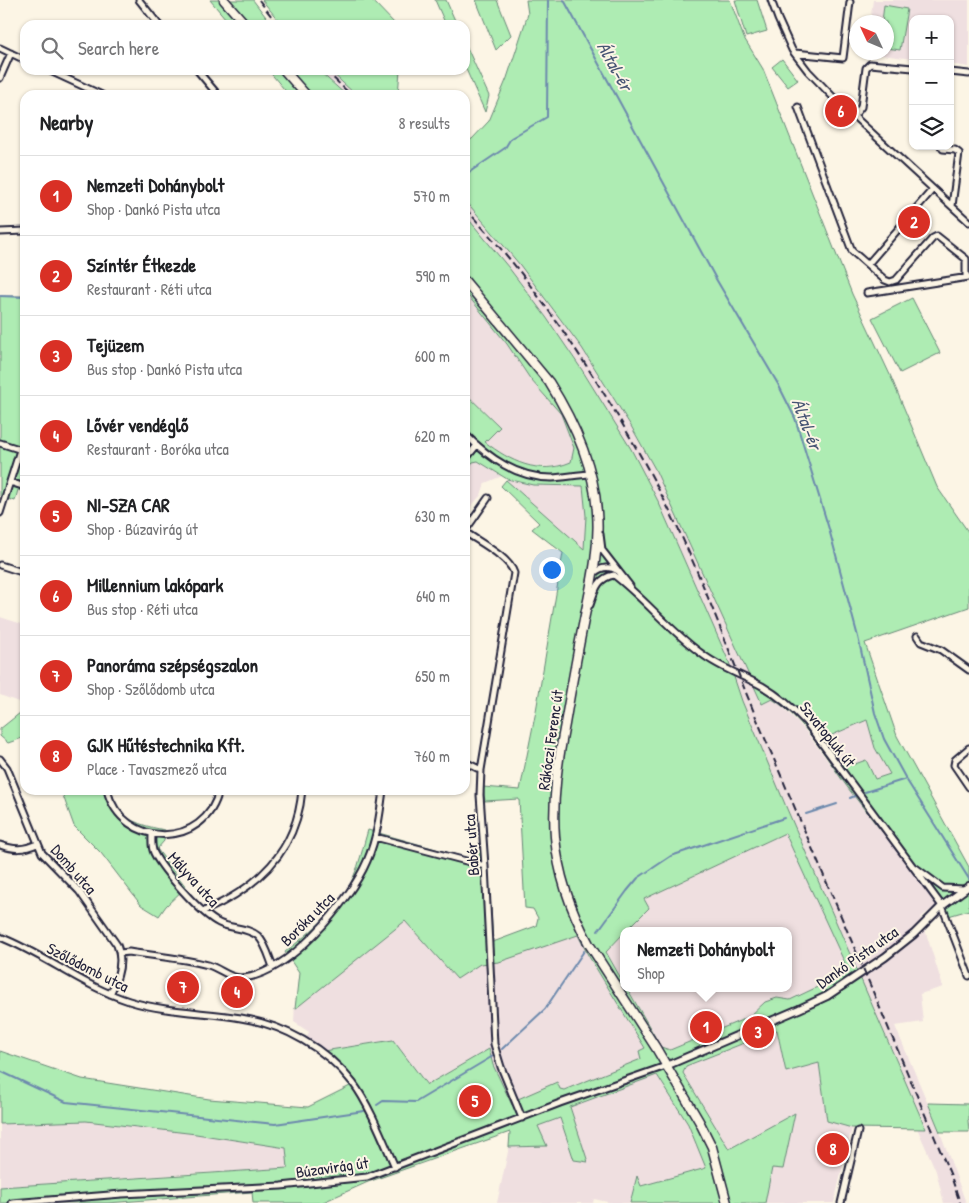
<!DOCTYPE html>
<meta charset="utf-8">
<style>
:root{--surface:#fff;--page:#f6f6f6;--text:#202124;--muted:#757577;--line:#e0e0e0;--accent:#d93025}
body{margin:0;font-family:"Patrick Hand",sans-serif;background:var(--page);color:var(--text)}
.controls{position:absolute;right:15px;top:15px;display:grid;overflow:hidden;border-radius:10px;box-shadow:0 1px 4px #0004}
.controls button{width:45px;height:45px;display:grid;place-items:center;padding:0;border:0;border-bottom:1px solid var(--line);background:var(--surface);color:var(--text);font:25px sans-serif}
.compass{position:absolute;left:849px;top:15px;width:45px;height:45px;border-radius:50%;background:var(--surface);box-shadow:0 1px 4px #0004;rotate:314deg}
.you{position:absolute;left:551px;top:569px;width:18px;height:18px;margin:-12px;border:4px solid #fff;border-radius:50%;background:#1a73e8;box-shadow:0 0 0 8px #1a73e833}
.badge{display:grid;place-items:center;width:32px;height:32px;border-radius:50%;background:var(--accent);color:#fff;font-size:16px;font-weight:700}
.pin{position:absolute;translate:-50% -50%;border:2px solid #fff;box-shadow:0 1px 5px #0006}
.popup{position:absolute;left:620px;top:927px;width:172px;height:65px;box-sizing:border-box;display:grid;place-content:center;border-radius:10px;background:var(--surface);filter:drop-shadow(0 1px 4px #0005);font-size:16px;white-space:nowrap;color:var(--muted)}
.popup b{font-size:19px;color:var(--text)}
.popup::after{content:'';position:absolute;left:50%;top:100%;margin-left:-10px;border:10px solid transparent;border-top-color:var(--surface)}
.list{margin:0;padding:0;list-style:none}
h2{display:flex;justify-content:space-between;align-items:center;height:65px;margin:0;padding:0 20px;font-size:21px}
h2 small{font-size:16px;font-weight:400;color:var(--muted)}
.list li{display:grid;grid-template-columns:32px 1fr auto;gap:15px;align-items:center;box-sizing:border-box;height:80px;padding:0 20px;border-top:1px solid var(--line)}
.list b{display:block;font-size:19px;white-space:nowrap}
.list p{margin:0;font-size:16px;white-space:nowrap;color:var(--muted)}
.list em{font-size:16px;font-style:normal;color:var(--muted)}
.icon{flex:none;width:28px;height:28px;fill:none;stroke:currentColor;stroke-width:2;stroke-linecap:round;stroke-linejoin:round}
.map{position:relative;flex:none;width:969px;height:1203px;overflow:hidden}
.search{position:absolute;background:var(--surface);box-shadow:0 1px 4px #0004;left:20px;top:20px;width:450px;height:55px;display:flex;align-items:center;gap:12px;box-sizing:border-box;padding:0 18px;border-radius:15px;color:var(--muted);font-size:19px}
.panel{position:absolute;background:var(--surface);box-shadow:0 1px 4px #0004;left:20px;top:90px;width:450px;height:705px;border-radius:15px}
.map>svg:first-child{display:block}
</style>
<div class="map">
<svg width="969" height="1203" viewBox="0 0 969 1203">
<rect width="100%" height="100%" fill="#fcf5e5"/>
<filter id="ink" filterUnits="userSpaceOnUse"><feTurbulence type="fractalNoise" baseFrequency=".02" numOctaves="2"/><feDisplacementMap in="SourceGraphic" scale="10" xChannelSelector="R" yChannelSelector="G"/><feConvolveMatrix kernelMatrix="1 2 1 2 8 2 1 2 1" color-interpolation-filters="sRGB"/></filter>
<g filter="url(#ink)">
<path fill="#efdfe0" d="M873,0h96v67l-19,-3v-45h-37v40l-47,-6 20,-1v-30h-16z
M318,70h11l27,25h-10z
M465,200l55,65 62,83 49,78 24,43 107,235 10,-5 8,5 24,25 47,63 89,111 -19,14 22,70 -23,7 3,28 -28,4 45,106 26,71h-22l-8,-32 -19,-43h9l-139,-319 -45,-108 -13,-39 -71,-161 -76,-131 -36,-53 -37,-49 -44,-53z
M465,292l42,52 24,36 30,34 13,34 -3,14 -11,5 -31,-1 -16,-5 -29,-19 16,-15 -35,-34z
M478,461l24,15 -17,7 -4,12 -16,18v-42l8,-9z
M507,479l26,6 50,1 3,30 -2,34 -78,-70z
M0,617l25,8v75l-4,3 -21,-8z
M867,720l8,28 15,26 -15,5 -19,-15h-15l-16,-26z
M785,833l64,139 -59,28 -13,-2 -28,19 -79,33 -8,-3 -35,-59h161v-57h-162l23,-23 -6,-9z
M406,881l93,80 79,-26 10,20 57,93 -6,3 3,9 -78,30 -4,-1 -3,-7 -45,23 -19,-40 -4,-16 -62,36 -34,-45 -76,12 -13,-8 5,-12 -15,-10 1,-20z
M623,934v48l-17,-30z
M777,1030l9,42 33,-9 8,58 25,7 -18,75h-69l7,-36 11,2 12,-56 -66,36 -46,-76 3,-7z
M657,1075l31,49 18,44 -65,18 -4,-9 -7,26h-18l-18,-4 -1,4h-96l12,-56 38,-1 -9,-20 22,-8 14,42 13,2 -17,-55z
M86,1121l110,13 90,14 2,21 -87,4 -201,14v-63z"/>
<path fill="#aeecb3" stroke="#688777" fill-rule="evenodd" d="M210,0h43l19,25h-41z
M262,0h110l24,25h-114z
M435,0h11l11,25h-11z
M476,0h21l14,35 -15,15z
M526,0h204l14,38 19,31 89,225 39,83 46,110 32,46v74l-104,36 32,93 72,131v43l-24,7 -5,-14c-30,-37 -60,-73 -89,-111 -23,-30 -46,-74 -79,-93l-10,5 -107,-235 -24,-43 -49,-78 -62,-83 -55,-65v-58l7,-3 17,-18 18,-43 21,-64zM867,720l8,28 15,26 -15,5 -9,-19 -11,4h-14l-16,-26z
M735,0h22l10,31 -21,6z
M884,5l23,4 -7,41 -13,-2 -1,-26h-4z
M465,43l24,53 -4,16 -20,-45z
M782,59l16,21 -10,7 -16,-20z
M268,70h50l28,25h-57z
M329,70h71l-2,25h-42z
M465,215l44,53 37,49 36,53 49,79 27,52 71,161 13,39 45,108 139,320 -74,-1 -25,-7 -8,-58 -33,9 -9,-42 -91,36 -3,7 46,76 66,-36 -12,56 -11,-1 -7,35h-135l7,-27 4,10 65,-18 -18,-44 -31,-49 -87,32 18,55 -14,-2 -14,-42 -22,8 9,20 -38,1 1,-15 -142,50 -47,21h-68l-1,-11 -145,11h-107v-16l288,-19 -2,-20 -90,-14 -110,-13 -86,3v-73l82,28 127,20 99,8 42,-21 -20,-24 -13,-10 76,-12 34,45 62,-36 4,16 19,40 6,-6 39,-17 3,7 4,1 77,-31 -2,-8 6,-3 -57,-93 -10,-20 -79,27 -19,2 -23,15 -52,-58 -110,88 4,-36 -14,-21c26,-20 54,-43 68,-74 7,-15 10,-32 15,-48l100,28 19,-13 6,97 43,-16 2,-8 -5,-9 -8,-1 -6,-109 -34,2 -2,-14 37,3 16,-79 27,-158 -31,-24 7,-6 -38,-37 5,-6 78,69 2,-33 -3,-30 -50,-1 -26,-6 -29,-18 -5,1 -8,9v-78l35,34 -15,15c25,19 53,34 86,20l3,-14 -13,-34 -30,-34 -24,-36 -42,-52zM785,833l64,139 -59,28 -13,-2 -12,4 -16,15 -79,33 -9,-3 -34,-59h-3l-1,-6 -17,-30 17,-18 1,-3h2l23,-23 -5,-9z
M0,296h25v196l-7,-2 -3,11 -15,-5z
M912,298l28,55 -40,20 -28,-55z
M25,709v28l-17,6 -8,-7v-7z
M61,790h50c2,6 4,14 7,19 11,14 31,18 47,21l-1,11 -7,8 29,38 -20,19 -7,10 -18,-11 -40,-52 -27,-27z
M928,1103l41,1v15l-1,1 1,12h-29z"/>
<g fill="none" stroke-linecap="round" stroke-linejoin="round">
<path stroke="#6c89ad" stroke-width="2" d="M564,0l152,279 62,105 17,34 34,111 29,108 17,76 9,26 22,40 63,100
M465,177l6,-6 34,-23 6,-10 36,-21 1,-117
M0,296l25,1
M865,792l41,-13
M850,798l7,-3
M806,814l31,-10
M598,931l29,-40 11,-13 33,-22 113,-38
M502,1049l43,-40 39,-58
M0,1071l66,31 209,22 89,-13
M377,1105l6,-4 33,1 77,-46"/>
<defs>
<path id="minor" d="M139,0l20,25
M771,0l7,19 14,31 16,21 26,27 135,124
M0,48l25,12
M795,53l48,5 7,-56
M48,70l54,25
M197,70l21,25
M950,72l19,2
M0,78l11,-25
M798,107l54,144 33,29 5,2 6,-2 37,-42 4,-2 29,23v18
M854,116l7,-9 5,-39 4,-4 43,4
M941,146l2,3 12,1 4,3 -7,53
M0,232l25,-1
M868,264l65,-75
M867,293l102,-16
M465,434c24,24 52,44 87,44 13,-1 25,-3 38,-4
M0,443l25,8
M465,460l12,-15
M10,482l15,5
M0,513l20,-63
M465,531l23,-33
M465,532c14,10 44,25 49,41l-33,197 -1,25 5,71 9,178 7,23 21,51
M600,534l2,16 28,36
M0,565l25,8
M594,573c7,-6 16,-7 24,-2
M590,605c5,-14 7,-27 24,-30 31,24 56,56 88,79 18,14 40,21 60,32 17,10 31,22 44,36l136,184 27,70
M917,636l4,6 20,8 28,20
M969,748l-14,12 -1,5 15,22
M0,759l7,9 35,85 37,38 38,54c7,17 1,34 -7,49
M465,762l16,8
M107,790c15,59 99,60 112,0
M152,834c0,7 -1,13 2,19 9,18 47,61 65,70 12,6 28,4 39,13 8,8 11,21 15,31
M375,837l110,29
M0,845c14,5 24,5 37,-1
M916,868l27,20 21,1
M204,911c53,-23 93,-59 98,-121
M0,937c44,17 84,50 129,64 35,11 75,11 112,17 43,7 85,30 112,65 16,21 31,59 42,84
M120,953l9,-1c26,4 54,6 79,13 11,3 21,13 32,13 47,-1 110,-77 127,-117 10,-23 13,-47 16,-71
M12,1203l110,-9 159,-8 86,-9 193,-74 106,-37
M841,1203l17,-72"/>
<path id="tertiary" d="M666,1066l133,-57 28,-13 58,-39 29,-23 28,-28 27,-20"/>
<path id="secondary" d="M224,0l22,25
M284,70l22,25
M465,281l84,101c24,38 45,84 48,130 3,36 -6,73 -13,108 -7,35 -13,69 -19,104 -7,37 -13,75 -10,113 3,37 16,74 34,107l67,104 43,73 13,26 15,56"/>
</defs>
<use href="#minor" stroke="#22223b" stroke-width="9"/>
<use href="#tertiary" stroke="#22223b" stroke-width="10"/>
<use href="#secondary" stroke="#22223b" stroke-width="11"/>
<use href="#minor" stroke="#fcf5e5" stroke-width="5"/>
<use href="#tertiary" stroke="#fcf5e5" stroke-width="6"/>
<use href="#secondary" stroke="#fcf5e5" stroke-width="8"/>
<path stroke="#22223b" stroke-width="2" stroke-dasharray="8 4" stroke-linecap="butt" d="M259,0l19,25
M325,70l26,25
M465,208c23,26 47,52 67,80 48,64 91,133 128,204 42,81 71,168 107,251 62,144 123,289 184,433l9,27"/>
</g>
</g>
<g text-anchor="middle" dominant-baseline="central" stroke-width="4" stroke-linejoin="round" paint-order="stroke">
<g font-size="16" fill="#22223b" stroke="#fcf5e5">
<text transform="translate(828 734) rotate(51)">Szvatopluk út</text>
<text transform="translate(550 740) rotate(-82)">Rákóczi Ferenc út</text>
<text transform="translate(471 845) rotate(-94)">Babér utca</text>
<text transform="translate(74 869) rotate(49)">Domb utca</text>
<text transform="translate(194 879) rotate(48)">Mályva utca</text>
<text transform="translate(307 919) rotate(-45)">Boróka utca</text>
<text transform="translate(857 957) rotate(-35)">Dankó Pista utca</text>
<text transform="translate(88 967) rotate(27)">Szőlődomb utca</text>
<text transform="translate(332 1167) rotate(-8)">Búzavirág út</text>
</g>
<g font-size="18" font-style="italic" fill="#475574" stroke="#fcf5e5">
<text transform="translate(615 66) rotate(61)">Által-ér</text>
<text transform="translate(807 424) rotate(69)">Által-ér</text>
</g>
</g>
</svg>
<div class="controls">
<button>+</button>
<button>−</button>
<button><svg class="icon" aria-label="layers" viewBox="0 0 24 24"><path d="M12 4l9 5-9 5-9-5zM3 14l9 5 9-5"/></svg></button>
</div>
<svg class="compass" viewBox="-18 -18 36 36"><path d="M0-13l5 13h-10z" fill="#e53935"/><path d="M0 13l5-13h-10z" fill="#757577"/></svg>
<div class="you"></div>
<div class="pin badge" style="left:706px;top:1027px">1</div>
<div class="popup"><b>Nemzeti Dohánybolt</b>Shop</div>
<div class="pin badge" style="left:914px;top:222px">2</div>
<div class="pin badge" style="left:758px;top:1032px">3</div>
<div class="pin badge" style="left:237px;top:992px">4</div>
<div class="pin badge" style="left:475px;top:1101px">5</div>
<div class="pin badge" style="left:841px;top:111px">6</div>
<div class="pin badge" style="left:183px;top:987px">7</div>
<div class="pin badge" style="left:833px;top:1149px">8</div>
<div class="search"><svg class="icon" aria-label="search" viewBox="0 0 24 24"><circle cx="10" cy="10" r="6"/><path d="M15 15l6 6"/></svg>Search here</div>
<section class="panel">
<h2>Nearby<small>8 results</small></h2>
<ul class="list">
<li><span class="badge">1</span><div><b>Nemzeti Dohánybolt</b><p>Shop · Dankó Pista utca</p></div><em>570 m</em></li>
<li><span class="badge">2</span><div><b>Színtér Étkezde</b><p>Restaurant · Réti utca</p></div><em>590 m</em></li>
<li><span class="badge">3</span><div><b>Tejüzem</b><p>Bus stop · Dankó Pista utca</p></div><em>600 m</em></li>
<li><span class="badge">4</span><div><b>Lővér vendéglő</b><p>Restaurant · Boróka utca</p></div><em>620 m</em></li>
<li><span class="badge">5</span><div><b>NI-SZA CAR</b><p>Shop · Búzavirág út</p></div><em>630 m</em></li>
<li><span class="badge">6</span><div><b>Millennium lakópark</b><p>Bus stop · Réti utca</p></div><em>640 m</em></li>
<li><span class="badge">7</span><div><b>Panoráma szépségszalon</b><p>Shop · Szőlődomb utca</p></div><em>650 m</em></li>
<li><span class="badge">8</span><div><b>GJK Hűtéstechnika Kft.</b><p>Place · Tavaszmező utca</p></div><em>760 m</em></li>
</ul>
</section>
</div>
